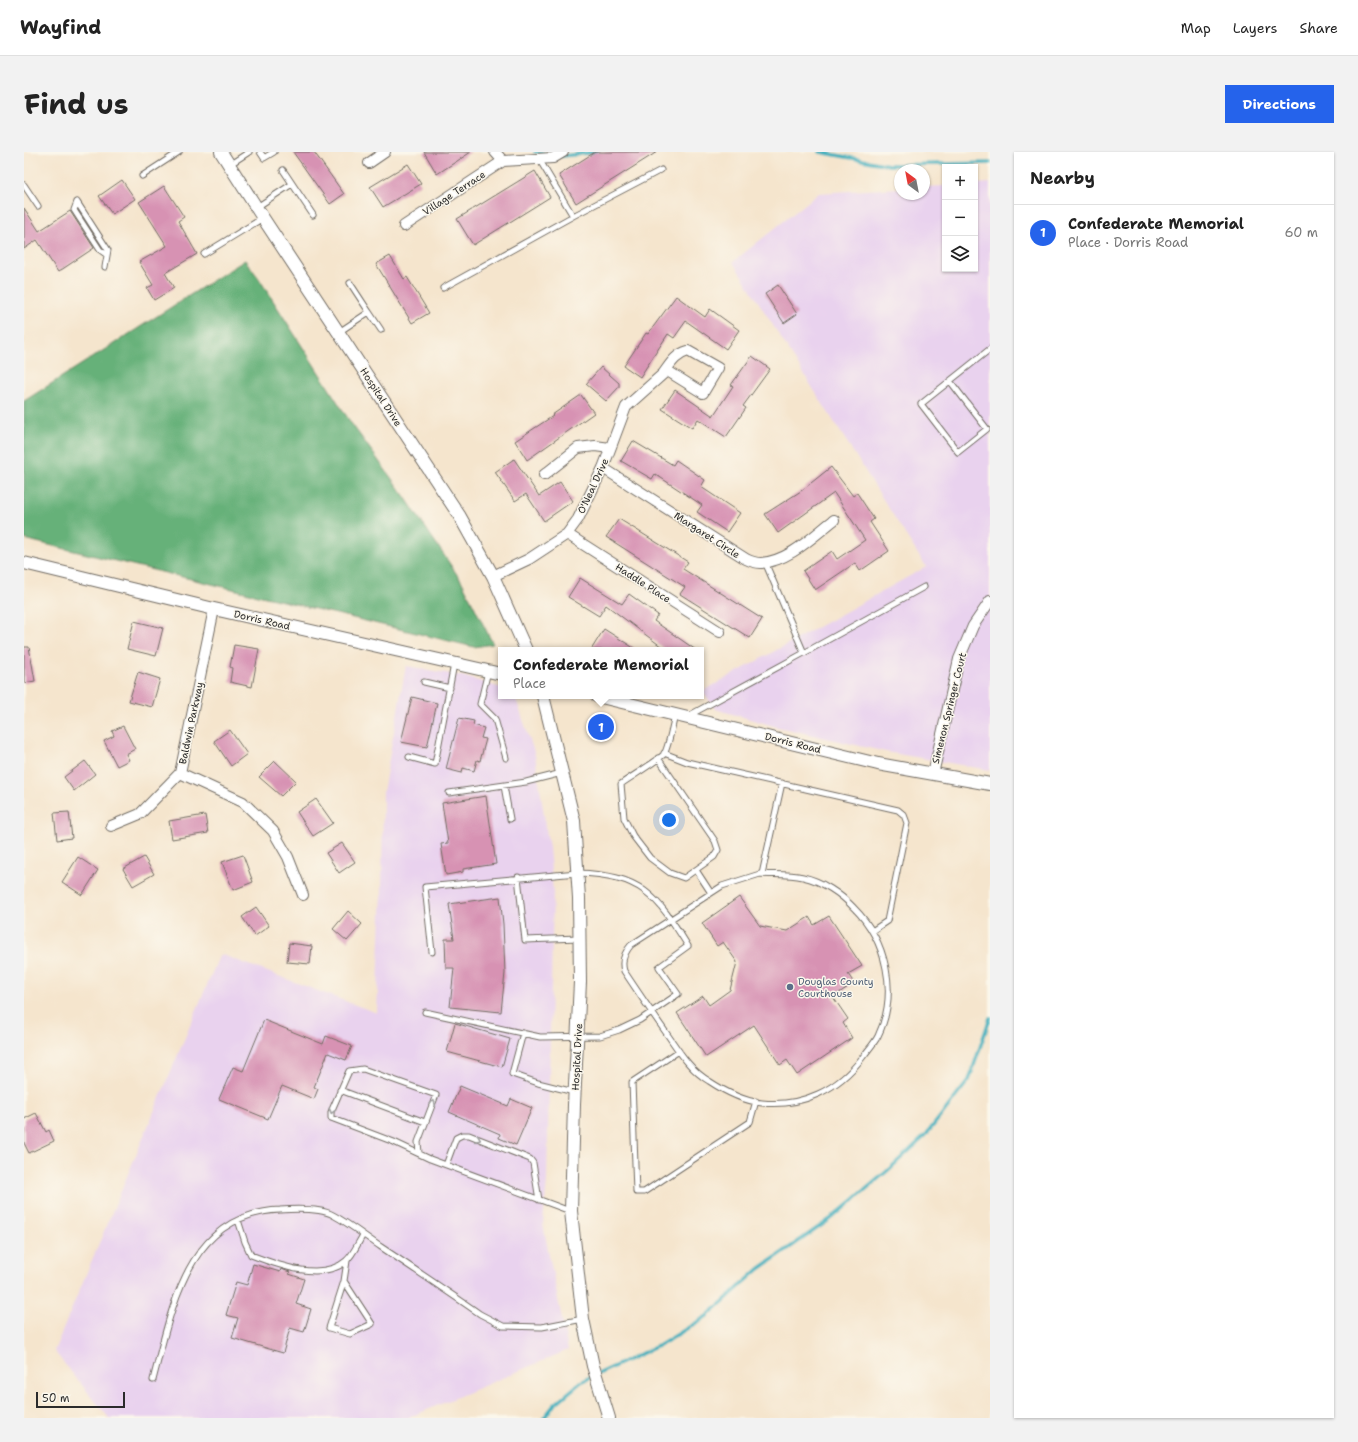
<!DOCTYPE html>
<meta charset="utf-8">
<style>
:root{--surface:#fff;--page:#f2f2f2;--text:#222;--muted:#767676;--line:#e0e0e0;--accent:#2563eb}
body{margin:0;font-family:"Shantell Sans",sans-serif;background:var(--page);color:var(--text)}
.controls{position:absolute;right:12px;top:12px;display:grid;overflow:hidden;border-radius:0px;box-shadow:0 1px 3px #0004}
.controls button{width:36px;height:36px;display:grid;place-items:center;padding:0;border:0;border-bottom:1px solid var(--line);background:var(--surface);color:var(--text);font:20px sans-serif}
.compass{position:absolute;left:870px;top:12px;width:36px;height:36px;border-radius:50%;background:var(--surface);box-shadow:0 1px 3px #0004;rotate:328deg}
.scale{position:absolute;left:12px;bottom:10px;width:89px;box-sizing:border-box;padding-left:4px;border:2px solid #2b2b2b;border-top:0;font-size:11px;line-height:14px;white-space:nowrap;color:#2b2b2b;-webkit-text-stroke:3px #fbf7ec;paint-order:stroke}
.you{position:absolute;left:645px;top:668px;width:14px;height:14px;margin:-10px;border:3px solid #fff;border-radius:50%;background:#1a73e8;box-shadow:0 0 0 6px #1a73e833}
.badge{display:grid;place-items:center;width:26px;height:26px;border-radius:50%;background:var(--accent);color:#fff;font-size:13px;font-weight:700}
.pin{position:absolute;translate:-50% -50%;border:2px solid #fff;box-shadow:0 1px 4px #0006}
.popup{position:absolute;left:474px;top:495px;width:206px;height:52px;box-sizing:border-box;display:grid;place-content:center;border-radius:0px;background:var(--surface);filter:drop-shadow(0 1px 3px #0005);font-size:13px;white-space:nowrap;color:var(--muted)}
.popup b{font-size:15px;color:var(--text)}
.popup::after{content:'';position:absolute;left:50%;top:100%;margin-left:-8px;border:8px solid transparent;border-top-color:var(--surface)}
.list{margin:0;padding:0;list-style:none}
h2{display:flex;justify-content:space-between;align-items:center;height:52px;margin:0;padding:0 16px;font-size:17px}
h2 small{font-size:13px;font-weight:400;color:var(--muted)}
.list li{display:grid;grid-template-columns:26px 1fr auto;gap:12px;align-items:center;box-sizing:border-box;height:56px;padding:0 16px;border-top:1px solid var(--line)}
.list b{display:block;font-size:15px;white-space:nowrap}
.list p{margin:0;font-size:13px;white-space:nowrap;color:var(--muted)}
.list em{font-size:13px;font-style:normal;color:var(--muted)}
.icon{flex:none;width:22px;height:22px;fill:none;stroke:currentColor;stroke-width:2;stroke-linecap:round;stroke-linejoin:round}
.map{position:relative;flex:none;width:966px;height:1266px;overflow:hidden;border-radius:0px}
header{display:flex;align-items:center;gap:24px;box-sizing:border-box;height:56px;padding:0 20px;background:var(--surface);border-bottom:1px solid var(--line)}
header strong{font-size:19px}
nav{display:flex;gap:22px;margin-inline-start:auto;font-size:14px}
.intro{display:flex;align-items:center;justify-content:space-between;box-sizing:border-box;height:96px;padding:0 24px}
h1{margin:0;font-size:28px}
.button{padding:10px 18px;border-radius:0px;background:var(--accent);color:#fff;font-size:14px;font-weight:700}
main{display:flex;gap:24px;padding:0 24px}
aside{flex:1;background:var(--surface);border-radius:0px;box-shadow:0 1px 3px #0004}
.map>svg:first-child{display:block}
</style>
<header>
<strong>Wayfind</strong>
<nav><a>Map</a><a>Layers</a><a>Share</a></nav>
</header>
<div class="intro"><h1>Find us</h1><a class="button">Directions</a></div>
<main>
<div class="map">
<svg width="966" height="1266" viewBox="0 0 966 1266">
<rect width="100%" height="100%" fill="#fbf7ec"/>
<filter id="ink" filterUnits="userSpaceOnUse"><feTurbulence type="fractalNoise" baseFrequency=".025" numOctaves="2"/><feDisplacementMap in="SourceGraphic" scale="8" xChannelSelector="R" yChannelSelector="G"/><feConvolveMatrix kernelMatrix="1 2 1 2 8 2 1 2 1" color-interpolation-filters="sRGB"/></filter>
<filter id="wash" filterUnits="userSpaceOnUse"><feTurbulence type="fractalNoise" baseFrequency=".012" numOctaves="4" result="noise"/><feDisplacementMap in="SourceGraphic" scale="16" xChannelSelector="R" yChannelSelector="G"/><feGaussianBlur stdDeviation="0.9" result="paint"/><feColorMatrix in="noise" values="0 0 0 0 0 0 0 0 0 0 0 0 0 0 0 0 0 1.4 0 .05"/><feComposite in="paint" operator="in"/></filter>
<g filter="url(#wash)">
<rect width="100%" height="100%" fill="#f5e5cd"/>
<path fill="#e9d2ee" d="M966,31v587l-104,-18 -112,-26 -59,-17 -12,-18 223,-124 -193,-305 86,-69 81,-5v6h24v-7l21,-1v83h30v-85z
M382,514l56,10 39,12v8h14l20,59 14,93 4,44 -6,289 -4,43 25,126 -160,68h-299l-55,-67 166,-397 157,59 5,-124 1,-97z"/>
<path fill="#66b179" stroke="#486e52" d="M221,108l13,17 93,146 52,71 59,88 31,62 -19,3 -450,-108v-138z"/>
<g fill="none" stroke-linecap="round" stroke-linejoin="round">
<path stroke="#40afbd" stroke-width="3.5" d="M511,0l9,2
M796,0l69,13 101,-2
M538,4l35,-4
M520,1266l10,-13 27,-23 81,-38 45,-28 52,-47 73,-51 54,-46 39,-36 44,-56 21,-62"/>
</g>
<g id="blocks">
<path fill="#d792b3" d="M269,0h21l30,42 -14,10z
M400,0h47l-34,22z
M571,0h62l-81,51 -17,-28z
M384,12l13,20 -38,23 -13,-20z
M511,19l15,26 -77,48 -16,-26z
M98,28l13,19 -23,15 -13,-18z
M140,34l20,31 -6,4 19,33 -32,19 9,15 -20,12 -7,-12 6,-3 -14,-23 28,-16 -28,-44z
M0,56l15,23 31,-20 24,37 -36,24 -21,-32 -13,9z
M366,104l14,23 3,-2 22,36 -17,10 -36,-59z
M754,133l19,29 -13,9 -19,-29z
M652,144l29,21 5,-8 29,21 -13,19 -40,-28 -12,17 -6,-4 -28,43 -16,-11 22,-33 2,1z
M728,204l18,13 -27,37 3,2 -20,29 -28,-18 -6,9 -30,-19 13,-19 38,26 20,-30 -2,-1z
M577,215l18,16v4l-13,14 -20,-17z
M557,243l13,18 -67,47 -12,-19 38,-25 -1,-1z
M609,289l40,24 3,-5 29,20 -4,7 39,26 -13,19 -30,-20 5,-7 -47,-31 -3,5 -31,-18z
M490,307l25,37 21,-14 13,19 -29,20 -18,-27 -11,7 -20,-29z
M807,315l22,29 4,-3 17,26 -4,3 19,29 -29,20 -5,-8 -40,27 -12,-19 29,-20 5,8 28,-19 -31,-47 -56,40 -13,-19 36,-23z
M595,367l69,43 -5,7 79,50 -12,19 -70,-44 5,-7 -79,-50z
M556,426l42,26 7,-10 29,21 -4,6 42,29h-30l-60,-45 -7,11 -31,-19z
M110,469l29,7 -7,28 -29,-7z
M580,477l33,21h-46z
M210,493l25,4 -7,38 -22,-5 2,-14 -2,-1z
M0,495h5l6,34 -11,2z
M114,520l22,7 -8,28 -23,-6z
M388,545l25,6 -10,44 -26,-5z
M435,566l15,3 -1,4 11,3 -3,10 5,1 -6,22 -3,-1 -3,11 -11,-3 -1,5 -16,-4z
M99,574l12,23 -9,5 3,6 -12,6 -13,-25 10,-5 -2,-5z
M206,578l17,24 -16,12 -17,-25z
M61,609l10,13 -21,17 -10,-14z
M251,609l21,20 -15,15 -22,-19z
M462,644l10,68 -33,5v3l-17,3 -5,-31 7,-1 -6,-40z
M292,647l17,24 -20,13 -16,-24z
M45,660l3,26 -15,2 -3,-27z
M181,663l3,18 -36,6 -3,-18z
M318,691l13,19 -16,11 -13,-20z
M219,703l10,27 -20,8 -11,-28z
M54,705l20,13 -16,25 -20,-13z
M120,705l10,17 -21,12 -10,-17z
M476,745l3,27 2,49 -4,39 -51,-5 4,-39h-8l-1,-29h9l-5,-35z
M715,745l21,29 27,5 22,-14 5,8 15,-9 33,50 -14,8 6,9 -21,14 15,22 -5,4 9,15 -55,37 -10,-15 -7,5 -26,-40 -48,32 -29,-44 26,-17 6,9 21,-15 7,-28 -14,-20 -6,4 -15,-23z
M232,755l13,19 -14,10 -13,-19z
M324,759l14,13 -15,17 -14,-12z
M265,791l23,3 -2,18 -23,-2z
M240,868l59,24 3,-8 26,10 -6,14 -18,-7 -14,34 4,2 -4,10 -32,-13 -14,33 -49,-20 14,-32 10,4z
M431,871l55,16 -8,28 -55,-15z
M436,934l48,20 3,-7 21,9 -16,37 -17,-7 1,-4 -51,-22z
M12,961l10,19 3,-2 5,11 -25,12 -5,-10v-24z
M229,1112l27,8 1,-3 9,3 -1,2 15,5 -8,25 15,5 -7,23 -14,-4 -7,25 -51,-15 6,-20 -12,-3 10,-33 11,3z"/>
</g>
</g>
<g filter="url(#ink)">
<use href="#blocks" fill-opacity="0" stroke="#726c64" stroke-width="1"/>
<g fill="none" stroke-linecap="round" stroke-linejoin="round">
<defs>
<path id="service" d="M236,0l4,6 10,-6
M515,7l34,57
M205,13l20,-13
M259,18l30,45
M118,24l37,-24
M0,33l14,21
M53,50l31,48 -3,17
M53,50l-3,8 26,40 7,5
M233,55l35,-23
M180,102l59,-36
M419,136l130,-72 88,-46
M345,160l12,18
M315,180l30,-20 -19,-29
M926,229l37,48 -29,23 -37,-48 69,-55
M780,501l120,-66
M464,519l-8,33 15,15 11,39
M400,530l26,6
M664,564l116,-63 -39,-91
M640,601l23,9 211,48 6,5 3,8 -20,98 -15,10
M385,605l26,7 19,-100
M634,606l57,83 3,9 -4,7 -30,21 -14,-5 -20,-15 -17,-22 -9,-18 -3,-34c8,-6 38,-24 43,-30 4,-5 9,-31 11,-39
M480,634l6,33
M425,641l77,-11 36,-9
M672,718l15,23
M736,722c14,1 29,0 43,3 19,4 38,17 51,31 32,32 45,85 24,128 -4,8 -11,15 -16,22 -24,32 -60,49 -100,45 -18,-2 -38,-12 -53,-22 -19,-11 -30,-30 -42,-47 -15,-21 -29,-42 -43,-63 -3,-10 0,-18 7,-26l91,-59z
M738,722l20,-91
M494,725l7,63 54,-2
M401,860l115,25 60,-1 19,-6 21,-10 38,-26 -19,-27 29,-21c-32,-52 -47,-71 -111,-73l-152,14 7,65
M499,881l-11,41 26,9 36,9
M655,899l-47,31 4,110h8l106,-70 6,-21
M316,938l85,32
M395,1001l-1,-11 18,-47 -73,-26 -14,2 -18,41v6l63,24 36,17 140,52
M422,1013l10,-27 6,-3h7l61,24 3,4 6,37
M214,1068l7,22 6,13c26,10 71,27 95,6 7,-6 12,-18 17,-26
M320,1129l-15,47 21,6 22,-10 -28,-43 3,-20
M129,1228c19,-72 34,-166 127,-170 15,-1 40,-2 53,5 17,9 33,22 48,32 33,22 66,44 99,67l23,12 39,1 41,-8"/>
<path id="minor" d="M471,0l8,9
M345,11l16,-11
M380,74l99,-65 50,-3 10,-6
M579,316l143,91c4,2 10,4 15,4 28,-2 51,-26 73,-43
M520,323l34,-27 17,-2 15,2
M543,382l153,98
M469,424l36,-17 38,-25 11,-15 25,-51 23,-61 37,-33c8,-11 12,-19 25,-23l30,17 -15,25 -37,-23
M156,621l63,29 30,29 15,26 15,38
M909,622l26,-115 14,-33 17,-25
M87,674l29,-12 40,-41 34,-164"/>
<path id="tertiary" d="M197,0l42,66 196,297 34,61 33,74
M0,411l190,46 287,65
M519,544l31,125 5,77 1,84 -6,123 -3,106 2,19 10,89 10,47 16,52
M573,544l281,68 112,20"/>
</defs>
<use href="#service" stroke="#726c64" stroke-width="7"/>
<use href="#minor" stroke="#726c64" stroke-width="12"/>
<use href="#tertiary" stroke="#726c64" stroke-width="14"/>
<use href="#service" stroke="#fff" stroke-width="5"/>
<use href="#minor" stroke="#fff" stroke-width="10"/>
<use href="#tertiary" stroke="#fff" stroke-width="12"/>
</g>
<defs><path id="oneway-chevron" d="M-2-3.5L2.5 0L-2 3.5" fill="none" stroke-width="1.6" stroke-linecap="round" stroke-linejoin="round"/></defs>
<g stroke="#a0a0a0">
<use href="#oneway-chevron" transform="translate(409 951) rotate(-69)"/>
<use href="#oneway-chevron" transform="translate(308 959) rotate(105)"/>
<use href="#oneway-chevron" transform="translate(454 987) rotate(22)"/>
</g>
</g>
<circle fill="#5c6f8a" stroke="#fbf7ec" stroke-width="1.5" cx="766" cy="835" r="4"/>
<g text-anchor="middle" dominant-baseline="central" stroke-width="3" stroke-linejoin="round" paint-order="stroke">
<g font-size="10" fill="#2b2b2b" stroke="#fbf7ec">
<text transform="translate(430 41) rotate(-33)">Village Terrace</text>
<text transform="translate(357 245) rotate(57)">Hospital Drive</text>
<text transform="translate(569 334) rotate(-65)">O'Neal Drive</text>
<text transform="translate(683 383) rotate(33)">Margaret Circle</text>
<text transform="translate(619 431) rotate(33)">Haddle Place</text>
<text transform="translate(238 468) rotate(13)">Dorris Road</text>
<text transform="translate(925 556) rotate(-76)">Simenon Springer Court</text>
<text transform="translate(167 571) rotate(-78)">Baldwin Parkway</text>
<text transform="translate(769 591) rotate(14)">Dorris Road</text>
<text transform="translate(553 905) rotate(-87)">Hospital Drive</text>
</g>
<g font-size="10" fill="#4e5e75" stroke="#fbf7ec" text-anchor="start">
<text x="774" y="829">Douglas County<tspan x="774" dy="12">Courthouse</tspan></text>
</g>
</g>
</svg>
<div class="controls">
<button>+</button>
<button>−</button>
<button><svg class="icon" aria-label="layers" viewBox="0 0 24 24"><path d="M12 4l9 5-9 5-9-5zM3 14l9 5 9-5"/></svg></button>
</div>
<svg class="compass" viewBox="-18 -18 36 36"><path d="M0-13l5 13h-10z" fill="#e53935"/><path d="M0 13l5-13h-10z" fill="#767676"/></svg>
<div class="scale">50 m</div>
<div class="you"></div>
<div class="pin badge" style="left:577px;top:575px">1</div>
<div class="popup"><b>Confederate Memorial</b>Place</div>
</div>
<aside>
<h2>Nearby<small></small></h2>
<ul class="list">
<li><span class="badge">1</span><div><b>Confederate Memorial</b><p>Place · Dorris Road</p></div><em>60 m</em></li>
</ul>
</aside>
</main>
